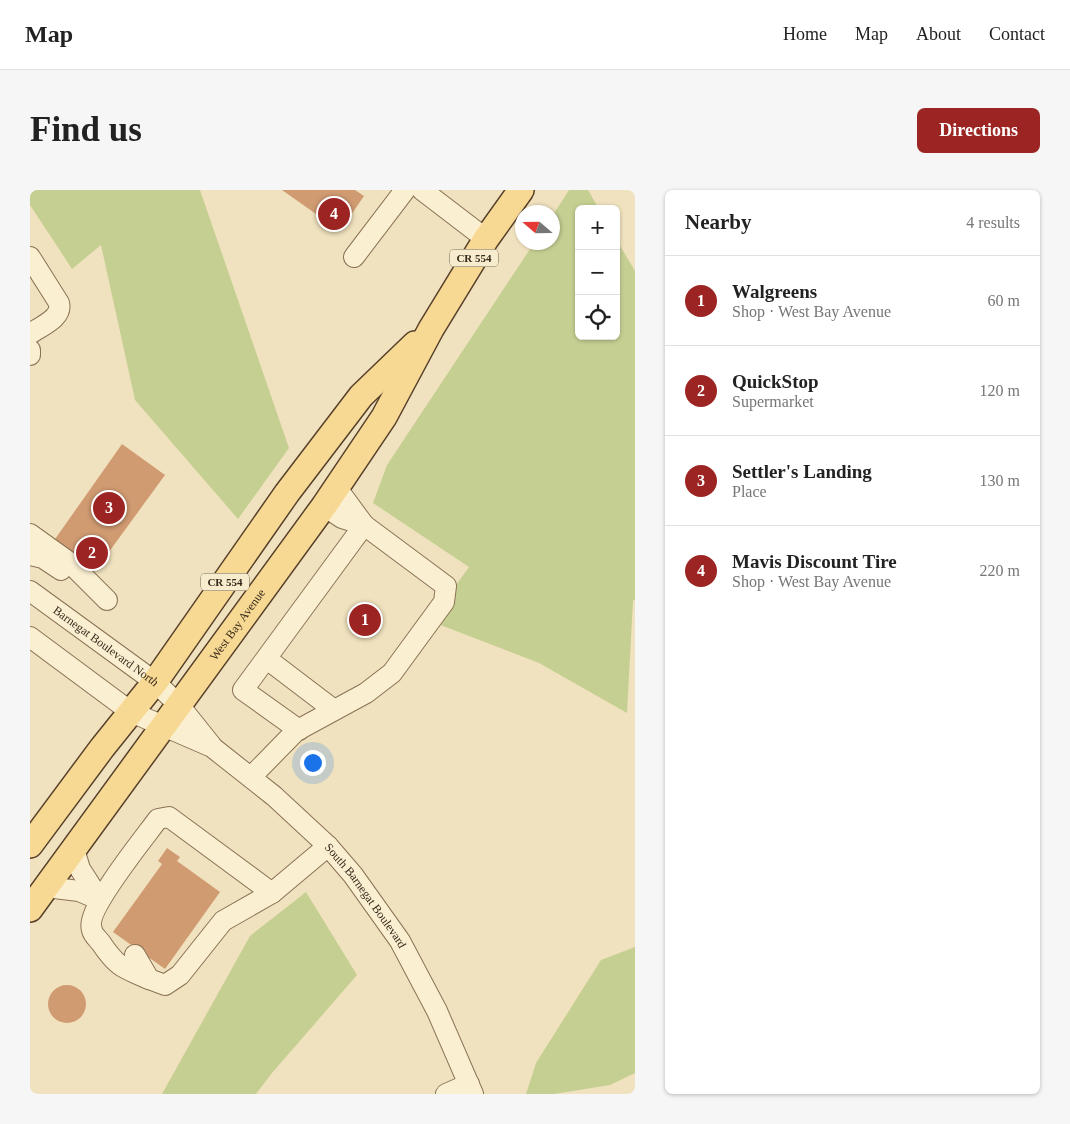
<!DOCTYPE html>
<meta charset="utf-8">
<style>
:root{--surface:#fff;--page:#f6f6f6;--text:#222;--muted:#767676;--line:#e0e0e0;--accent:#9c2422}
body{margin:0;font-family:Georgia,serif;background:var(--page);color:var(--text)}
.controls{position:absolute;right:15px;top:15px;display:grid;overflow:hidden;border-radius:8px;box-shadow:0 1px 4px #0004}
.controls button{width:45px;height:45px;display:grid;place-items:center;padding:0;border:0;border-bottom:1px solid var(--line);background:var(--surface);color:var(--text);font:25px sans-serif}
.compass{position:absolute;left:485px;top:15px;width:45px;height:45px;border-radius:50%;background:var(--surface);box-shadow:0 1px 4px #0004;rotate:290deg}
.you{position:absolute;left:282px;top:572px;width:18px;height:18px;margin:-12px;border:4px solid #fff;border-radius:50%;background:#1a73e8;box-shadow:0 0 0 8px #1a73e833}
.badge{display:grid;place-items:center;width:32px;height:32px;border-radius:50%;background:var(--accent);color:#fff;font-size:16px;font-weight:700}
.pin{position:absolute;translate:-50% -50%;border:2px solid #fff;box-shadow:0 1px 5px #0006}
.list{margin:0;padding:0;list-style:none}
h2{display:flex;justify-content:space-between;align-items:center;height:65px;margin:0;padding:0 20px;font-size:21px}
h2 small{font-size:16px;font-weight:400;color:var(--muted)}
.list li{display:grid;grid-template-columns:32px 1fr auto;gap:15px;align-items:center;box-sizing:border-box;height:90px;padding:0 20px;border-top:1px solid var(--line)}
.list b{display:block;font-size:19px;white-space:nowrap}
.list p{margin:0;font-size:16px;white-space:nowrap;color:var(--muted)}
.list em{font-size:16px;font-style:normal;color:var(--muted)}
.icon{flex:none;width:28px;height:28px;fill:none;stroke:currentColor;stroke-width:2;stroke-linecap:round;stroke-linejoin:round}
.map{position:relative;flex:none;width:605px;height:904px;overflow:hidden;border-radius:8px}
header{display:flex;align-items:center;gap:30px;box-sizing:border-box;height:70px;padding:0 25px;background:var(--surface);border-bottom:1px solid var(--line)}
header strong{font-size:24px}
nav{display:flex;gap:28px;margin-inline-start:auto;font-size:18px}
.intro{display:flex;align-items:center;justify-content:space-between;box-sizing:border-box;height:120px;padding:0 30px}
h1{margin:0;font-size:35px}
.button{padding:12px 22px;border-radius:8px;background:var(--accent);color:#fff;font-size:18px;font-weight:700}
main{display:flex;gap:30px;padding:0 30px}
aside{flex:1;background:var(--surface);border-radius:8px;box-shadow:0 1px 4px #0004}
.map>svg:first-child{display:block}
</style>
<header>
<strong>Map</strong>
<nav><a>Home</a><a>Map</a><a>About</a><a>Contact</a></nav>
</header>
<div class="intro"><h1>Find us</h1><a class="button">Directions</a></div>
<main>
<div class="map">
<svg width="605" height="904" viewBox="0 0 605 904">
<rect width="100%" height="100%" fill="#f0e2be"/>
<path fill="#c6cf92" d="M0,0h170l89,258 -51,71 -103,-119 -34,-155 -29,24 -42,-64z
M539,0h19l11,19h-20v127h37v-97l19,32v328l-2,2 -6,112 -88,-50 -109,-42 39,-54 -96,-64 14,-38 147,-222 18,-1 1,-27z
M276,702l51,83 -85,98 -16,21h-94l88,-158z
M605,757v126l-25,12 -56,9h-28l10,-31 65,-103z"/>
<path fill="#d19b72" d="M252,0h73l9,6 -24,35z
M92,254l43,31 -70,96 -42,-29z
M137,658l13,9 -3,4 43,31 -55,77 -52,-37 49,-68 -4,-3z
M18 814a19 19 0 1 1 38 0a19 19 0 1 1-38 0Z"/>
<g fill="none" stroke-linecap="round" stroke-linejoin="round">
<defs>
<g id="minor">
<path d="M392,0l64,49"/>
<path d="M0,67l29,46c4,15 -18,23 -29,31"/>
<path d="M324,67l51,-67"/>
<path d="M0,160v5"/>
<path d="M306,297l28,38"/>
<path d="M0,344l39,28 38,38"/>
<path d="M0,365l13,3 18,12"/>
<path id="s1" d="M0,401l125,91 24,23 32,40"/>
<path id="s2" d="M0,447l101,75 81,35 62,49 54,50 25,29 47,66 37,70 36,83"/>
<path d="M237,469l67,51"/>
<path d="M269,540l-56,-40 121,-165"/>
<path d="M221,587l45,-46 70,-38 26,-20 52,-71 2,-16 -82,-61 -22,-7 -18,-12"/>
<path d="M44,659l6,20 20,31"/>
<path d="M16,697l33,4 21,9"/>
<path d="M105,765l14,24 16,6 15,-10 43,-54 49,-28 56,-47"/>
<path d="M119,789c-26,-11 -32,-12 -48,-36 -3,-4 -8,-8 -9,-13 -8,-19 53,-93 66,-111l11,-2 103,76"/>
<path d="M416,904l23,-10"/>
</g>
<g id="major">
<path d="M0,655l72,-97 53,-66 132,-189 74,-97 54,-52"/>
<path id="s3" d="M0,719l294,-403 60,-89 47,-88 55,-90 35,-49"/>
</g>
</defs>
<use href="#minor" stroke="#8a7256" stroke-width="22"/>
<use href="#major" stroke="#57402b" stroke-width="28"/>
<use href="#minor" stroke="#fbefd2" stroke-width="20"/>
<use href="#major" stroke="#f7d993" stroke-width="25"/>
</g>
<g text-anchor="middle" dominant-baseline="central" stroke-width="4" stroke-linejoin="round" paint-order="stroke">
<g fill="#f7ecce" stroke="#716451" stroke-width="1">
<rect x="420" y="59.5" width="48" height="17" rx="4"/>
<rect x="171" y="383.5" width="48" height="17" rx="4"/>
</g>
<g font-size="11" font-weight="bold" fill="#382a1b">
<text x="444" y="68">CR 554</text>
<text x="195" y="392">CR 554</text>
</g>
<g font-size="12" fill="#382a1b" stroke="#f7ecce">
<text stroke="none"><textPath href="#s3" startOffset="352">West Bay Avenue</textPath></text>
<text stroke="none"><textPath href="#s1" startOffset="94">Barnegat Boulevard North</textPath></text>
<text stroke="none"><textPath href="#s2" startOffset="429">South Barnegat Boulevard</textPath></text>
</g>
</g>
</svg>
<div class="controls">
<button>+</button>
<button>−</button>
<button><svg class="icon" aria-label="locate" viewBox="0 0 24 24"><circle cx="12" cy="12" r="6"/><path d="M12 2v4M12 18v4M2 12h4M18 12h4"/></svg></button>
</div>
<svg class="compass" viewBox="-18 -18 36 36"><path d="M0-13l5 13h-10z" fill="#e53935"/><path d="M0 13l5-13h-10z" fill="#767676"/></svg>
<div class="you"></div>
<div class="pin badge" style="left:335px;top:430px">1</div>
<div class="pin badge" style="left:62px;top:363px">2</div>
<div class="pin badge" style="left:79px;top:318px">3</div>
<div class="pin badge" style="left:304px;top:24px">4</div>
</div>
<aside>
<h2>Nearby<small>4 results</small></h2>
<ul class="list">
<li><span class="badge">1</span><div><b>Walgreens</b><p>Shop · West Bay Avenue</p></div><em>60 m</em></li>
<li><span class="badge">2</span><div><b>QuickStop</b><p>Supermarket</p></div><em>120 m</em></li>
<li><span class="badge">3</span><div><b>Settler's Landing</b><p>Place</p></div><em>130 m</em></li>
<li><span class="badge">4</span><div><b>Mavis Discount Tire</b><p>Shop · West Bay Avenue</p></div><em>220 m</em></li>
</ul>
</aside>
</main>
